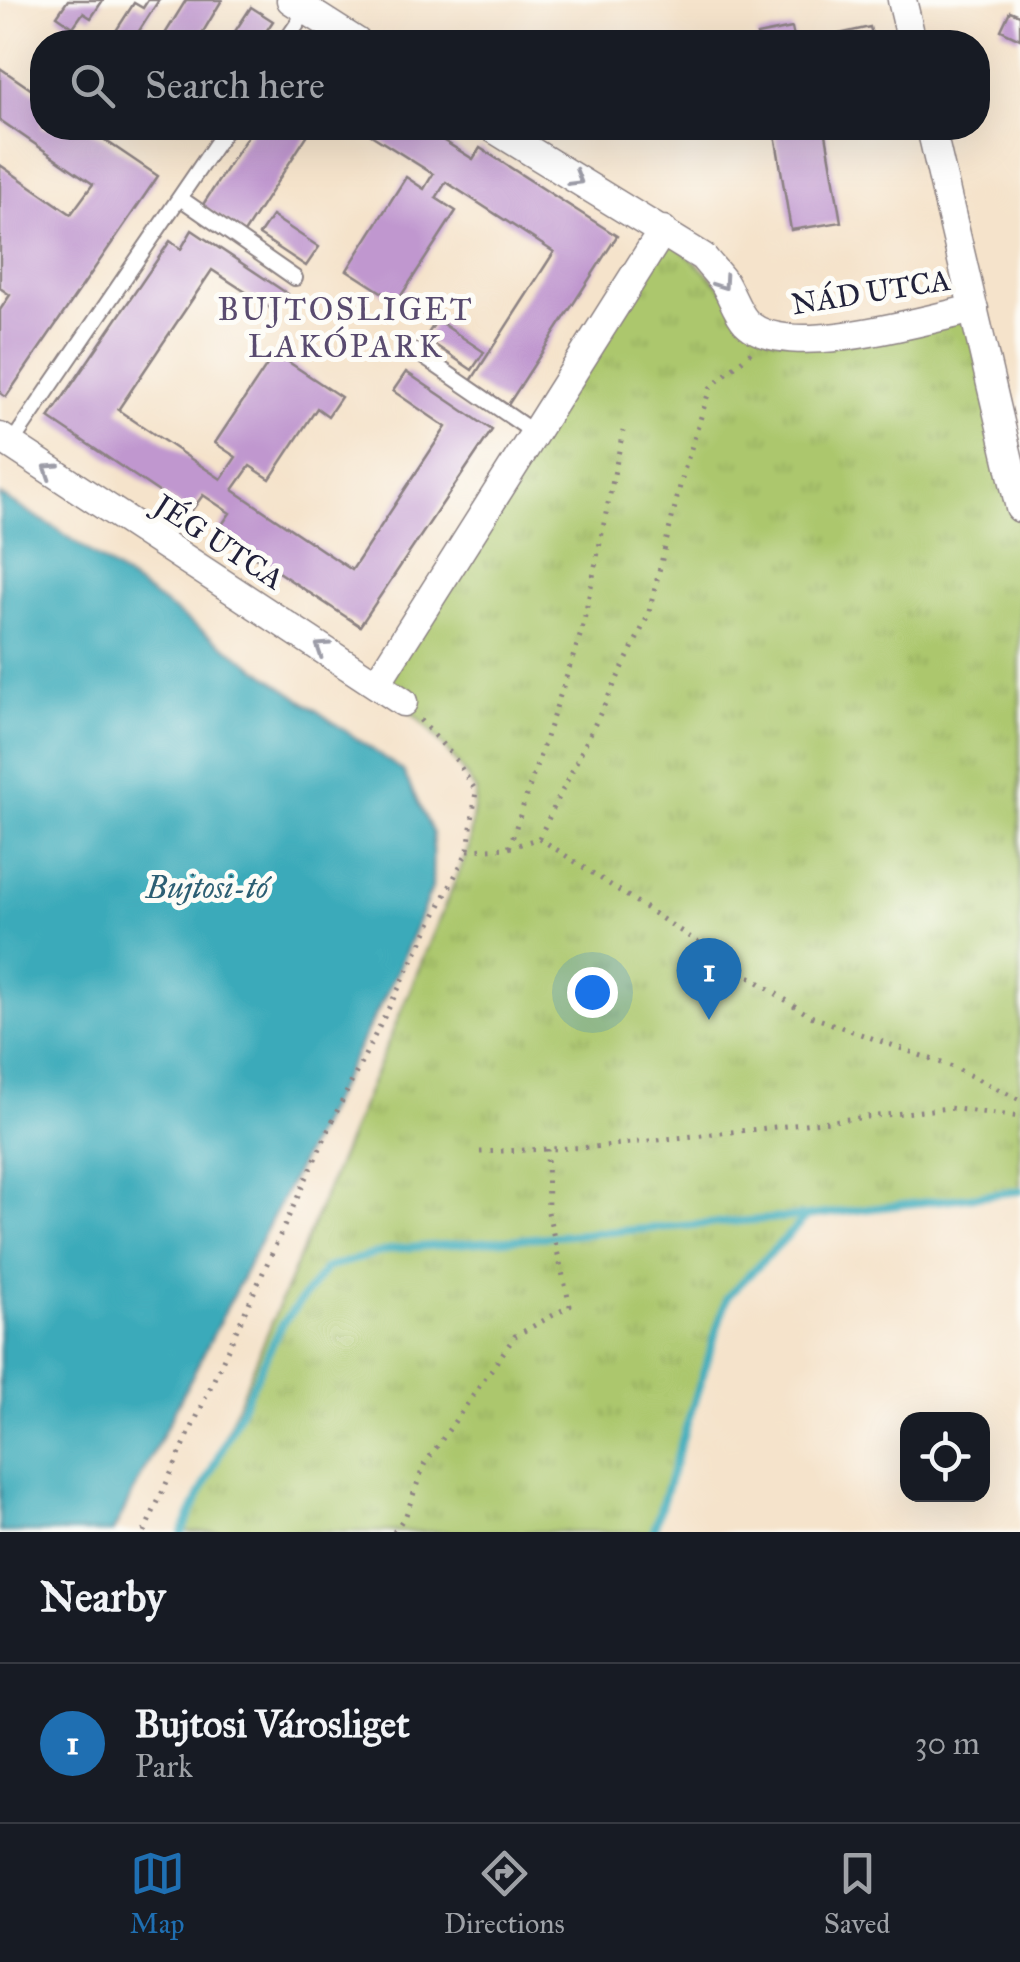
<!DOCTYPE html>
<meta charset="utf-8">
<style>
:root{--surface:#171b24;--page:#242831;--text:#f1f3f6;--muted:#9ea1a6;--line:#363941;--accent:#1f6fb2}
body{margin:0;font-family:"IM FELL Great Primer",serif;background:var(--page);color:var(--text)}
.controls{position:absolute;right:30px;bottom:30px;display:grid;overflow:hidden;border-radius:20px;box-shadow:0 10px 40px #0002}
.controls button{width:90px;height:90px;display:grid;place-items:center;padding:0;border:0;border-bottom:2px solid var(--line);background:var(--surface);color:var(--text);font:50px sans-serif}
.you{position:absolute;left:592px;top:992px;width:35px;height:35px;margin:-25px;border:8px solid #fff;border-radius:50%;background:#1a73e8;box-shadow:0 0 0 15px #1a73e833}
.badge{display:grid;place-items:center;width:65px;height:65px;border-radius:50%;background:var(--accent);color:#fff;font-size:32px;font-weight:700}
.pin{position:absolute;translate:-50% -82px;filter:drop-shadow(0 2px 5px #0008)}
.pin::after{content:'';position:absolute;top:52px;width:35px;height:30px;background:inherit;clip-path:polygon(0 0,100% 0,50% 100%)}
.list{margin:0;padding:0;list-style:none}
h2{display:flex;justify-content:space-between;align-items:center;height:130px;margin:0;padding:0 40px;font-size:42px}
h2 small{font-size:32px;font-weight:400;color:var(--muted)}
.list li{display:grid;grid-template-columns:65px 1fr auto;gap:30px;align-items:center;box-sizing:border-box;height:160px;padding:0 40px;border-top:2px solid var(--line)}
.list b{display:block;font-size:38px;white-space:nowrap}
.list p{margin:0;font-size:32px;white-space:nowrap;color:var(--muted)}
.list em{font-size:32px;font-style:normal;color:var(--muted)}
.icon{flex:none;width:55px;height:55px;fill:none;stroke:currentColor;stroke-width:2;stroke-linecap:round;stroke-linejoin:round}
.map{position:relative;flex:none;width:1020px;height:1532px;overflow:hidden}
.search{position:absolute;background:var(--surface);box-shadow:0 10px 40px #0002;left:30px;right:30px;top:30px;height:110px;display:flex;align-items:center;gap:25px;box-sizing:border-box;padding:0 35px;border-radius:40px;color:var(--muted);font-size:38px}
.sheet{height:290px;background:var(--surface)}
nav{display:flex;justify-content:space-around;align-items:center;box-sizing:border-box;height:140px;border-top:2px solid var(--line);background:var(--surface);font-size:28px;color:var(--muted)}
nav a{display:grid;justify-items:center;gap:5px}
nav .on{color:var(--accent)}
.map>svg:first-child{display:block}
</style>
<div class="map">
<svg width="1020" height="1532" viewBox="0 0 1020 1532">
<defs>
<pattern id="park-tufts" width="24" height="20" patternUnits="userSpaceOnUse" patternTransform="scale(2.5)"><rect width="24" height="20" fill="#acc76d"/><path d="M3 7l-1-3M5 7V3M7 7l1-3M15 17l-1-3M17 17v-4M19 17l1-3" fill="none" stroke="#94ab5f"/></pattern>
</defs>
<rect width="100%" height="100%" fill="#fdfcf7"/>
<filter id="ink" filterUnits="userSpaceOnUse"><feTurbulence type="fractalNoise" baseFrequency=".01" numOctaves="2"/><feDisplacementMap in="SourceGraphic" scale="20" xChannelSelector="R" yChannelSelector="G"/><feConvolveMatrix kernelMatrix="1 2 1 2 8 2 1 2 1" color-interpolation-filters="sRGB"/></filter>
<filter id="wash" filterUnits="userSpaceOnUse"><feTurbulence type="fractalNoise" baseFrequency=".0048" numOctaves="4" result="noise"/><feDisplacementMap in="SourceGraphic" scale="40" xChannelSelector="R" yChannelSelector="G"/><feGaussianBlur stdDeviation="2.25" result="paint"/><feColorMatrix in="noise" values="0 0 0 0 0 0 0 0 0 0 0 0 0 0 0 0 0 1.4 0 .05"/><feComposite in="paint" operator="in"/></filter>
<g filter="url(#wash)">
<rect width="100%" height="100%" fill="#f5e3cb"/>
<path fill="url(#park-tufts)" stroke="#677454" stroke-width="2.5" d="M663,231l112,108 199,-30 46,206v675l-213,26 -80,81 -75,235h-467l283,-682 8,-59c-27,-42 -59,-79 -100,-107z"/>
<path fill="#3baaba" stroke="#2e667a" stroke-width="2.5" d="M0,495l57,34 346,242 30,63 -1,54 -35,84 -284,560h-113z"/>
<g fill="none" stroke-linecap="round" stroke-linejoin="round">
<path stroke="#3baaba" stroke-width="8" d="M182,1532l99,-206 45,-58 66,-19 415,-33
M653,1532l74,-235 80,-81 213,-25"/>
</g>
<g id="blocks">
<path fill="#c097cf" d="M68,0h35l-12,18 -8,-5 -10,14 -16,-11z
M148,0h11l-27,42h-11l-9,-5 22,-34 9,5z
M186,0h36l-25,42h-37z
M251,7l22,14 -14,21h-31z
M1010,11l10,4v24l-19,-9z
M870,27l4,15h-52l-1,-4z
M792,28l3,14h-36l-2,-7z
M0,68l42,29v31h45l71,48 -152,221 -6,-4v-83l10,-15 -10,-7v-123l71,49 22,-30 -93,-64z
M253,128h59l-68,105 -42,-27z
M360,128h88l-7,11 32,20 7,-11 137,88 -109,169 -37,-24 83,-129 -108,-70 -10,16 20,13 -59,91 -50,-32 59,-93 18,12 9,-15z
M774,128h51l16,94 -50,8z
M272,216l47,31 -13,19 -47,-31z
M192,230l96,64 -12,18 -64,-42 -94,140 103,69 15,-22 -21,-14 60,-90 66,44 -13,19 -11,-8 -47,71 -20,-13 -17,24 119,80 94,-143 -53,-36 13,-19 86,58 -132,196 -143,-94 13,-19 -27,-18 -13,18 -141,-95 121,-177 11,8z
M437,320l47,32 -12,18 -47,-32z"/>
</g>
</g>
<g filter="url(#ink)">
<use href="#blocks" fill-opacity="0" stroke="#8c8283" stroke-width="2.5"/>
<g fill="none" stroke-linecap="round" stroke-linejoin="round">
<defs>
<path id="lane" d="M285,42l21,-31
M180,198l115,80
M415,351l121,83
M11,444l216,-316"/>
<path id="street" d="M291,0l66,42
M902,0l10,42
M493,128l210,129c6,8 14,16 20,24 8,12 13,30 23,41 39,40 177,-2 228,-13
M931,128l89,380
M0,437l403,265
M376,684l287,-454"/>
</defs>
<use href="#lane" stroke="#8c8283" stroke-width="18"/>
<use href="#street" stroke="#8c8283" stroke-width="31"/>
<path stroke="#8c8283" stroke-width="5" stroke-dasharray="2.5 8" stroke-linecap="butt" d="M539,838l109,-222 35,-142 27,-86 41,-36
M509,848l30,-10 271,178 143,51 67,33
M468,850l41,-2 73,-218 41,-199
M480,1152l114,-5 355,-39 71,9
M144,1532l194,-423 130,-259 8,-59 -22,-34 -35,-38
M394,1532l12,-17 18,-50 91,-129 55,-30 -22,-94 -1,-63"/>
<use href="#lane" stroke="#fff" stroke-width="14"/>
<use href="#street" stroke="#fff" stroke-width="28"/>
</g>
<defs><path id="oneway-chevron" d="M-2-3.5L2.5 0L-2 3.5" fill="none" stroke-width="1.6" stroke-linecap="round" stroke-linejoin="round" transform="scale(2.5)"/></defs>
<g stroke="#9c9ca7">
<use href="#oneway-chevron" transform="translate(576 179) rotate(31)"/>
<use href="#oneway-chevron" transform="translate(722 283) rotate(55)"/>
<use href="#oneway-chevron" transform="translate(50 470) rotate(-147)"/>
<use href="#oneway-chevron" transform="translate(322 648) rotate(-147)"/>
</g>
</g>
<g text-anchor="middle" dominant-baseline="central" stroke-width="10" stroke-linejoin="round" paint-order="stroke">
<g font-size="30" fill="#22223b" stroke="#fdfcf7">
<text transform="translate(871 292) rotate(-9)">NÁD UTCA</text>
<text transform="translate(219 542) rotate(33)">JÉG UTCA</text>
</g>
<g font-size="32" letter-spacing="2.5" fill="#594b6f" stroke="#fdfcf7">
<text x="346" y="309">BUJTOSLIGET<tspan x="346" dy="37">LAKÓPARK</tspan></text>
</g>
<g font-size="32" font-style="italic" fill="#2d5f74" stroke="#fdfcf7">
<text x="207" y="887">Bujtosi-tó</text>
</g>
</g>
</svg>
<div class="controls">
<button><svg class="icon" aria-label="locate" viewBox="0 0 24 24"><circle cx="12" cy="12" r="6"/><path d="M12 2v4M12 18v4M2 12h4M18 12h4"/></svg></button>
</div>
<div class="you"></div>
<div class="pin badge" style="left:709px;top:1020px">1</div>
<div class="search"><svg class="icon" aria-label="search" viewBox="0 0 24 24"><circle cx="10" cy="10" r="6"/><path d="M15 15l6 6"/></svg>Search here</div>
</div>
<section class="sheet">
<h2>Nearby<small></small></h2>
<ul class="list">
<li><span class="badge">1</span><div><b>Bujtosi Városliget</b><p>Park</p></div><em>30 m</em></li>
</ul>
</section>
<nav>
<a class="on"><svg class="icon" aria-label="map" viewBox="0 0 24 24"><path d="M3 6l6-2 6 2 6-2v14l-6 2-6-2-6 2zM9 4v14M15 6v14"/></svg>Map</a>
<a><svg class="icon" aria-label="directions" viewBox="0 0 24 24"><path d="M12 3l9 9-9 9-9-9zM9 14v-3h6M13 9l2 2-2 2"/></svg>Directions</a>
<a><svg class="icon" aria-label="saved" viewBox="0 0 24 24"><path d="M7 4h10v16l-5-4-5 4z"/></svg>Saved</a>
</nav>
